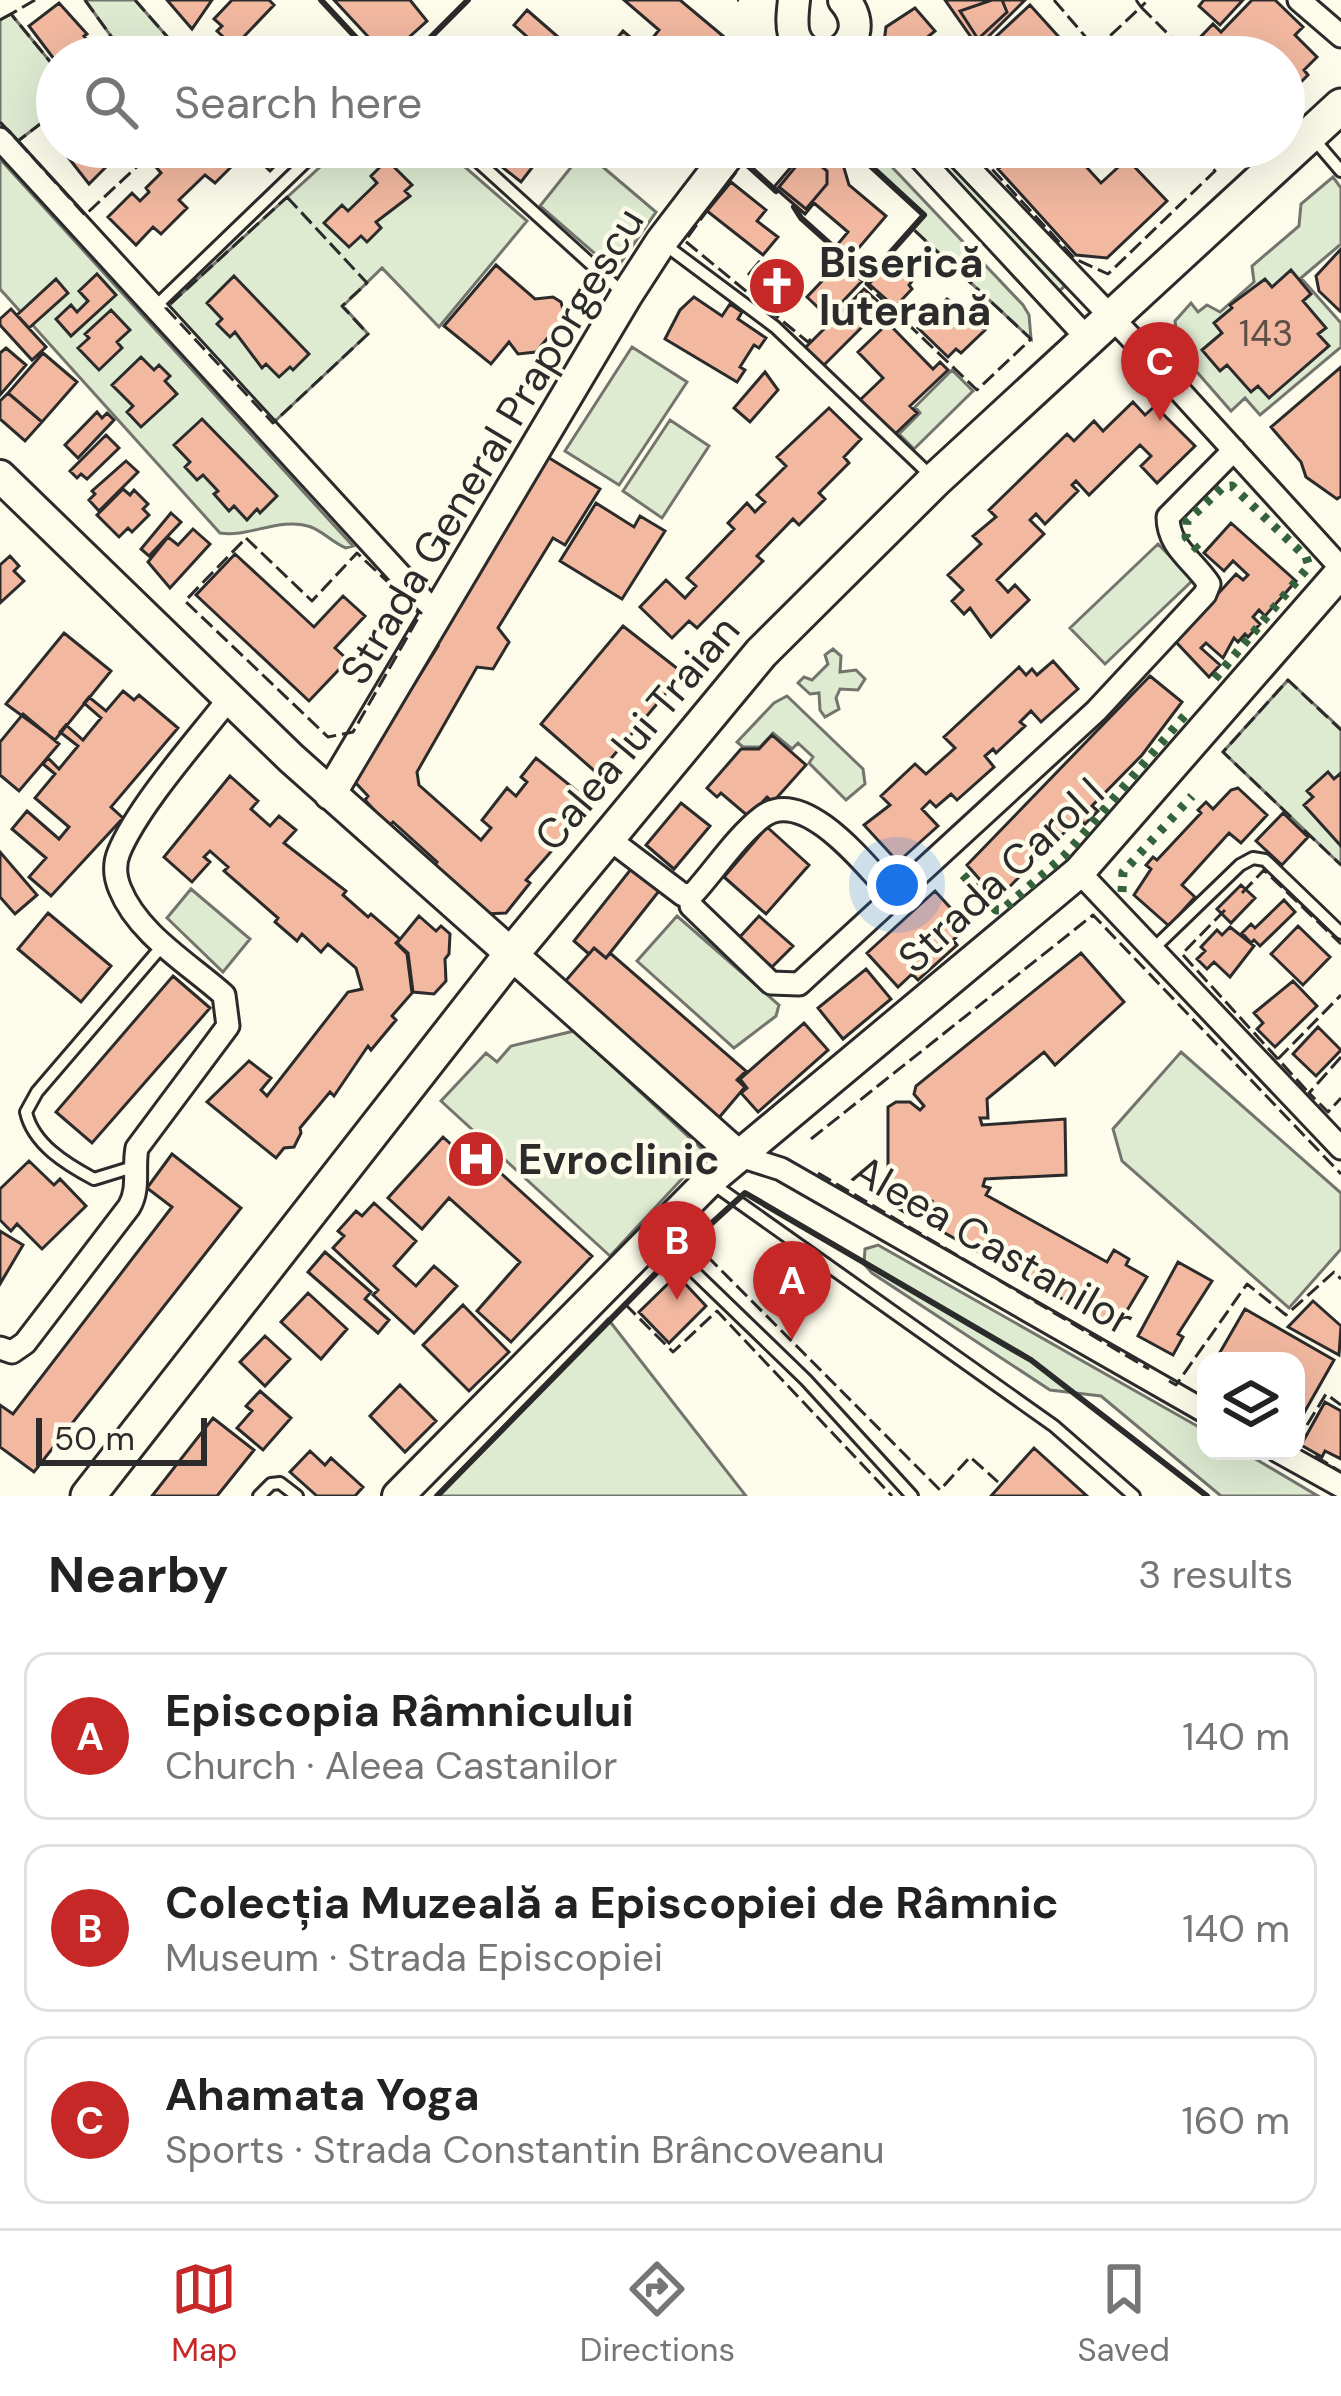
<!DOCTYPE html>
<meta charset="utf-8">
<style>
:root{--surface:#fff;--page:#f6f6f6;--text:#222;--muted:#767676;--line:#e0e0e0;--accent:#c62828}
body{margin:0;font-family:"DM Sans",sans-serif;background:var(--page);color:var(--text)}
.controls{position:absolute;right:36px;bottom:36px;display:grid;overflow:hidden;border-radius:24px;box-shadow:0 12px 48px #0002}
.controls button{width:108px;height:108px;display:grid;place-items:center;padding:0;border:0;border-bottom:3px solid var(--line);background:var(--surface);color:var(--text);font:60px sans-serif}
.scale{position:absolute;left:36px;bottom:30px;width:171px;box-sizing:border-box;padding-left:12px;border:6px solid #2b2b2b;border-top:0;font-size:33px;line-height:42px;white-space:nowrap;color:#2b2b2b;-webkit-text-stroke:9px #fdfbea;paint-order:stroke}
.you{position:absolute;left:897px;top:885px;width:42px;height:42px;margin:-30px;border:9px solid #fff;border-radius:50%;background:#1a73e8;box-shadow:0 0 0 18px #1a73e833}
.badge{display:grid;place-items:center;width:78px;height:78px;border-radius:50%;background:var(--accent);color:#fff;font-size:39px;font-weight:700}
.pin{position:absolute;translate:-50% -99px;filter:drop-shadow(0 3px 6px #0008)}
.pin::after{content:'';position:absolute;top:63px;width:42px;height:36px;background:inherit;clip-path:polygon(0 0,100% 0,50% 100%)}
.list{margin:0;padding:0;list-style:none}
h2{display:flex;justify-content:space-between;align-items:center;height:156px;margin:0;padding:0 48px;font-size:51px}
h2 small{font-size:39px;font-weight:400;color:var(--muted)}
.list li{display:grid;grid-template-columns:78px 1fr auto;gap:36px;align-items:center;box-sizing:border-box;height:168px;margin:0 24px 24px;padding:0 24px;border:3px solid var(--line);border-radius:24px}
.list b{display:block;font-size:45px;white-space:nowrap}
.list p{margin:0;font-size:39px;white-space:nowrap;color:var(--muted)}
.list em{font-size:39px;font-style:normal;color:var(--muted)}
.icon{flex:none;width:66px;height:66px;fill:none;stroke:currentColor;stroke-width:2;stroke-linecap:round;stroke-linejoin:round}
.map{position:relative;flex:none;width:1341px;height:1496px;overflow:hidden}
.search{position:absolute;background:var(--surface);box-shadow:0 12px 48px #0002;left:36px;right:36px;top:36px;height:132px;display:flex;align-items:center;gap:30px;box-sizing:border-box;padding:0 42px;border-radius:66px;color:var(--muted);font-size:45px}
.sheet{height:732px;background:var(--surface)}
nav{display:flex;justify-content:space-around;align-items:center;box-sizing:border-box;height:168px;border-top:3px solid var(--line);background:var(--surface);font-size:33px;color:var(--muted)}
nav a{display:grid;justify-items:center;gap:6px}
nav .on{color:var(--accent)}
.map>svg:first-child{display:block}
</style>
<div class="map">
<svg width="1341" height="1496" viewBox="0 0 1341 1496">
<rect width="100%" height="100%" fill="#fdfbea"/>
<path fill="#deebd1" stroke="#74746e" stroke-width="3" d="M85,0h50l50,57h-59z
M11,14l46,56v41l-39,30 -18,-19v-102z
M342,147h100l85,74 -88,106 -57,-59 -39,38 25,28 -95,89 -107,-115z
M850,147h23l150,158 6,10 2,24 -119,-111 11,-13z
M923,147h14l128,139 -7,6z
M584,151l72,61 -41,59 -75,-65z
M0,159l321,352 32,35 -7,2c-13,-5 -22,-16 -35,-21 -31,-11 -62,11 -91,6l-220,-244z
M1333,177l8,11v56l-40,34 40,45v24l-81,68 -15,-17 -14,13 -48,-55 1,-11 -7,-8 -2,-16 16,-18 7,9 9,-7 13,7 34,-30 -2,-16 47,-40 2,-22z
M632,347l55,35 -68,103 -54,-34z
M952,370l21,21 -59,58 -15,-15 21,-21 -5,-6z
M670,420l39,26 -47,72 -39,-27z
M1158,544l35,36 -88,84 -35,-36z
M833,649l8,7 -1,16 16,-2 9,9 -7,11 -18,-1 -4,9 3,11 -14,8 -5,-7 -1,-17 -9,1 -12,-11 6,-6 8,3 16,-16 -3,-9z
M1288,680l53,49v136l-118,-113z
M787,696l76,73 2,15 -19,16 -37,-37 4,-6 -15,-14 -6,6 -19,-16 -13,14h-17l-6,-5 37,-39z
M191,889l59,50 -27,33 -56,-54z
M677,916l102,89 -3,11 -42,32 -97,-87z
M574,1031l132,122 -96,103 -169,-155 45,-48 11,9 14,-16z
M1181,1052l160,141v56l-52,59 -167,-147 -9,-32z
M878,1245l328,186v20h36l76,45h-97l-120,-100 -51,-6 -178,-117 -8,-9 1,-15z
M608,1319l138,177h-310z"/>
<path fill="#f2b8a0" stroke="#2b2b2b" stroke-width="3" d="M167,0h45l-20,29z
M232,0h37l5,5 -40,42 -17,-16 5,-5 -8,-7z
M334,0h76l17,21 -40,36z
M680,0l43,36 -18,21h-80l-14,-11 12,-15 21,18 15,-19 -35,-30z
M945,0h80l-47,47z
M992,0h10l5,12 -29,27 -18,-28z
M1204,0h39l-23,25 -21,-19z
M1252,0h23l28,27 -8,8 22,22 -13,13 4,5 -24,24v-42h-89l-7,-7 25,-26 8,8z
M59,3l28,31 -3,2 15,19 -3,2h-39v6l-28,-37z
M1030,5l47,52h-103z
M915,8l20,23 -16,13 11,13h-34l-12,-15 2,-15z
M527,10l46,40 -6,7h-17l-36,-32z
M60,147h44l10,12 -25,25z
M114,147h39l-23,19z
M187,147l5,4 4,-4h27l14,14 -22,22 -10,-8 -26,25 8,8 -26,26 -8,-7 -17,18 -28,-28 24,-24 8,8 9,-9 -3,-4 15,-15 -5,-6 19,-18 5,5z
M245,147h64l-14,14 -8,-7 -17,17z
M477,147h71l-27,35z
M808,147h17l17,14 7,24 37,31 -35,41 -14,-12 11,-13 -34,-29 -9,11 -31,-27z
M1023,147h45l33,36 26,-24 40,42 -60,57 -31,-3 -78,-86z
M806,154l21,17v13l-21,25 -27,-22z
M387,160l25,25 -7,6 5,5 -34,26 5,6 -14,14 -6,-6 -12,11 -25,-24 18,-18 6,6 29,-28 -6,-7z
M731,182l35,28 -9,11 21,16 -15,18 -56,-44z
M1341,249v60l-1,2 -21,-20 -3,-15z
M895,256l21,20 -7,9 3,4 -17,18 -26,-23z
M841,261l21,20 -34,36 -21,-20z
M759,262l39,30 -14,17 -35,-35z
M496,265l39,34 18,-2 8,5 4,15 -29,35 -18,2 -9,-12 -18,22 -47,-38z
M1291,270l20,24 -8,7 23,27 -8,6 11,12 -60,52 -11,-12 -7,6 -24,-27 -7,6 -18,-21 20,-17 -8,-10 18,-15 -2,-3 35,-26 7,8z
M97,274l19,21 -45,41 -15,-17 15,-14 6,7 11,-11 -9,-10z
M234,276l75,78 -16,16 -3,-3 -11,10 -13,-13 -4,4 -27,-36 -5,5 -13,-13 5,-5 -15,-16z
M56,279l12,14 -39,35 -12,-13z
M864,289l19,17 -60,60 -18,-18z
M694,297l28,19 8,-12 12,8 -4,7 28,19 -7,10 -5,-3 -14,22 5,3 -8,12 -72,-43 15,-29z
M947,299l38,31 -24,23 -5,-4 -8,8 -30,-29z
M11,309l35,38 -14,13 -32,-35v-6z
M111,310l19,20 -13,12 5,6 -23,22 -21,-22 11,-10 -4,-4z
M888,323l45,46 7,-7 8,8 -38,36 7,7 -24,23 -34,-35 24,-23 -25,-26z
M6,348l20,17 -26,30v-42z
M43,353l34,29 -35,40 -34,-29z
M141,357l13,13 5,-5 11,11 -5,5 12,13 -36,33 -14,-15 6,-6 -21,-21z
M1341,367v129l-4,3 -31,-22 -5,-15 -30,-35z
M765,372l13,18 -28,32 -16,-14z
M8,393l34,29 -17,19 -25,-22v-18z
M1133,402l12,13 10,-9 40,40 -38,37 -16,-17 10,-10 -11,-11 -51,50 -13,-14 -4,4 6,6 -33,33 -9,-10 -6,6 14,14 -47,46 11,12 7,-7 14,15 -38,37 -21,-29 -6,6 -12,-13 11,-11 -15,-15 33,-31 -8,-8 23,-19 -7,-7 78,-76 7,7 20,-20 9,10z
M829,408l32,31 -17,18 5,6 -30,30 6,6 -26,26 -6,-6 -36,37 6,5 -66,67 -8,-7 -17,17 -32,-31 26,-27 19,18 11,-12 -9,-8 47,-49 -6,-6 19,-20 8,9 10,-10 -8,-7 29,-29 -9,-9z
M97,412l5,6 5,-5 7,7 -36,38 -13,-13z
M202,419l75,77 -17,17 -3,-4 -10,11 -13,-14 -5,5 -15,-17 4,-3 -15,-16 -6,5 -12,-13 5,-5 -16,-17z
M106,435l13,13 -32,31 -6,-5 -4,4 -7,-7z
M541,453l59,36 -35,56 -12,-7 -55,90 11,14 -16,27 -16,-2 -60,105 2,13 62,55 10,-12 -9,-8 25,-32 9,8 11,-14 -6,-5 15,-19 57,46 -67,76 4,3 -24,30 -22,1 -50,-48 3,-4 -44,-40 -4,4 -24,-26 3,-4 -14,-15 84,-135 -5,-3z
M126,461l12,11 -39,39 -10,-11 6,-6 -3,-3z
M123,489l7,6 4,-5 14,14 -5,5 6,6 -17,17 -4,-4 -9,9 -22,-22z
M596,503l38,24 6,-11 25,15 -43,68 -62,-38z
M171,513l10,9 -32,34 -8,-7z
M1231,523l65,58 -31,35 -6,-6 -6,7 7,7 -12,13 -3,-3 -7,8 -4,-4 -11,20 -17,-15 -5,5 19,17 -11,12 -34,-36 61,-67 7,6 5,-5 -15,-14 -9,10 -20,-18z
M193,529l17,15 -40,44 -22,-26 20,-25 10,8z
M235,554l79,73 29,-31 22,20 -30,32 13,12 -39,41 -113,-106z
M10,556l9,10 -5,5 10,10 -24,22v-38z
M623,626l60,47 -85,101 -57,-50z
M64,633l47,38 -56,69 -49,-36z
M1053,661l25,28 -37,33 -10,-11 -11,11 5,4 -29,27 -3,-4 -8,7 9,11 -37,33 -6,-6 -15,13 -6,-6 -8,8 16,17 -40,36 -34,-37 26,-20 -9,-9 34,-32 11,10 29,-26 -11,-11 75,-70 7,8 6,-6 5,6z
M1150,676l32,26 -40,53 -50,51 6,5 -13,13 -6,-6 -82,81 -30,-34z
M123,691l11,9 5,-5 39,33 -67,79 12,11 -72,78 -22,-19 17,-19 -34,-29 15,-18 32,28 10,-12 -34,-29 20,-24 -12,-10 5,-6 11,11 19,-23 -18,-14 6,-7 17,15 18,-22 -17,-15 5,-6 17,14z
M23,714l36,30 -40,47 -19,-16v-33z
M772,735l34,30 -33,37 -6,-5 -18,20 -28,-24 -4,4 -10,-9 34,-39h18z
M1328,772l6,7 7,-6v73l-37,-41 9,-8 -6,-6z
M230,776l28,25 -7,8 19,17 9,-10 17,14 -12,13 62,48 -3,4 25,22 3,-3 29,25 -4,4 11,11 5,39 -20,23 4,4 -25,30 -3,-4 -34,50 -4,-4 -30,36 1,5 -7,14 -10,1 -8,10 -69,-56 42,-41 22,17 -10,12 6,6 81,-104 14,-3 -6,-21 -28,-24 -7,8 -19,-18 -5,7 -22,-19 3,-4 -54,-47 4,-4 -18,-16 -6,6 6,5 -18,20 -28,-25z
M1238,788l29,27 -26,28 -12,-10 -47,52 13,12 -26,29 -35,-31 17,-26 -5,-4 7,-8 4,3 44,-47 -3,-3 8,-8 7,7 18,-19z
M681,803l29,23 -36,43 -28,-24z
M1283,813l25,24 -26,28 -26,-24z
M767,827l42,38 -43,49 -42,-37z
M0,852l37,43 -22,19 -15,-17z
M635,864l28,22 -57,72 -12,-10 -5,6 -15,-13z
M1241,885l14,13 -24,25 -14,-14z
M935,891l33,36 -15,13 4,5 -39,35 -6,-6 -14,13 -31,-34z
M1284,900l11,12 -35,34 -6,-6 -3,3 -9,-10 9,-9 4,4z
M48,913l63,53 -30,36 -63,-53z
M419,916l17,15 5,-5 9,8 -1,20 -4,5 1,22 -12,13 -21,-2 -5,-39 -11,-10z
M759,916l34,30 -21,21 -33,-29z
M1298,926l32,31 -27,28 -32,-31z
M1230,927l24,19 -24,31 -16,-15 -7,7 -10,-10 8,-8 -4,-4 16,-17 5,5z
M594,948l12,10 4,-5 136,118 -9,9 8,7 -28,33 -155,-135z
M1081,953l43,49 -69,63 -11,-13 -57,47 1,19h-8l2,7 83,-6 1,56 -81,4 -2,7 7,2 -4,7 121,67 7,-12 15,9 -3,6 21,12 -31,52 -189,-106 -3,-7 8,-15 -7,-3 -5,10 -14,5 -15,-9 -3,-19v-78l8,-5h14l10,8 4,-4 -10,-12 2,-8z
M866,969l25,30 -48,40 -25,-31z
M173,976l37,32 -118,135 -36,-31z
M1293,981l24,25 -42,41 -18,-18 6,-6 -9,-10z
M804,1023l24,27 -70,62 -17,-19 6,-5 -7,-9z
M1318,1027l23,23 -25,26 -23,-22z
M443,1137l21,19 8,-9 120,109 -81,86 -34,-31 43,-49 -71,-64 -27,31 -34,-31z
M172,1154l69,54 -207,264 -34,-25v-42l13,9 159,-207 -25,-19z
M29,1161l25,24 6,-6 26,27 -44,43 -25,-25 -6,7 -11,-11v-31z
M374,1203l42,38 -22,25 22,20 18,-20 23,20 -43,47 -41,-38 5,-5 -45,-42 11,-12 -6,-5 18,-20 6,5z
M0,1231l23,14 -23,39z
M325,1252l46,40 -6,7 24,21 -11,13 -70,-61z
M1178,1262l34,19 -34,53 5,3 -10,18 -35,-19z
M677,1275l29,31 -37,37 -30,-31z
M308,1293l39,36 -26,30 -40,-37z
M1313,1301l28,25 -2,29 -51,-28z
M463,1305l46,47 -40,39 -46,-46z
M1245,1309l89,51 -38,67v-66h-81z
M265,1336l25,23 -25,27 -25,-24z
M400,1385l36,36 -31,31 -35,-36z
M260,1391l31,27 -28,32 -26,-22 15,-17 -6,-5z
M1325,1402l16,9v48l-16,-8 -3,6 -21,-12z
M213,1418l41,32 -37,46h-65z
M1034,1448l53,48h-96z
M310,1451l15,14 6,-7 32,29 -8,9h-38l-27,-24z"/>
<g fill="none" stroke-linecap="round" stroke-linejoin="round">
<defs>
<path id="lane" d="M1312,137l29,34
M462,147l162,147
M664,244l111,83 155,148
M155,307l166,-160
M1153,949l87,-84 13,-7 12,2 76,73
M133,1167l-39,12c-28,-15 -61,-35 -68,-67l11,-20 126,-147
M713,1184l341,242 80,70
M658,1237l148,143 106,116
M259,1496l12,-12 9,-1 17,13"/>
<path id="street" d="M1299,0l42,36
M0,139l437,476
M910,147l177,191
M949,147l188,197 204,224
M608,838l75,57 10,-1c22,-24 43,-57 69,-77 43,-33 107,53 133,80
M1079,872l262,276
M691,906l80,77 28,1 297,-273 109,-117 4,-10c-16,-24 -41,-37 -41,-67l66,-67
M737,1155l44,14 425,243
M0,1348l12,4 13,-9 104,-136c11,-18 4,-39 8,-59l91,-122 -4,-31c-36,-32 -86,-61 -104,-106 -5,-12 -6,-25 -1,-37 19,-46 77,-111 109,-152
M1278,1451l63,35"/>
<path id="secondary" d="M794,0c-3,26 -5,46 23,57
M829,57c27,-10 34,-35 15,-57
M0,476l291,282 446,397
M330,794l296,-498 35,-54 73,-95
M398,1496l311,-315 370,-309 262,-300"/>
<path id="primary" d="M88,1496l422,-540 251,-303 174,-173 406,-374"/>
</defs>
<use href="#lane" stroke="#2b2b2b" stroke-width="16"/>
<use href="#street" stroke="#2b2b2b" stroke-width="27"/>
<use href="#secondary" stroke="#2b2b2b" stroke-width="36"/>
<use href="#primary" stroke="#2b2b2b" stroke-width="39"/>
<use href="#lane" stroke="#fdfbea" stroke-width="10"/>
<use href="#street" stroke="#fdfbea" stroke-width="21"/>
<use href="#secondary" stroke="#fdfbea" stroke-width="30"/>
<use href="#primary" stroke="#fdfbea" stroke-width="33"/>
<path stroke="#34623c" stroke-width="9" stroke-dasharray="6 9" stroke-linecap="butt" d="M1198,550l-12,-13 1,-16 36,-34 9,-1 74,71 3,9 -96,115
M963,875l33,35h6l63,-55 122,-142
M1122,892l1,-20 69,-76"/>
<path stroke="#2b2b2b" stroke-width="3" stroke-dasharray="15 6" stroke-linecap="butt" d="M35,0l-24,14 46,56
M85,0l41,57
M135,0l50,57
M737,0h2
M1054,0l42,49 45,-42 50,50
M1136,0l5,7 7,-7
M0,20l11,-6
M1087,57l9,-8 8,8
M0,122l18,19 39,-30
M18,141l67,74 73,-68
M986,151l4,-4
M978,154l97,105 33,15 107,-103 -23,-24
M727,184l17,-22
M287,197l80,86 -25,23 26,28 -95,89 -107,-115z
M709,208l-24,33 123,101 7,-7
M868,278l-2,6 111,106 54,-51 -119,-111
M246,538l66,63 45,-48 64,60 -68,119 -25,5 -143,-136z
M1291,817l-68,-65 65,-72 53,50
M1304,830l37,35
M1242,893l22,-23 77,74
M1225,910l-43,44 127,139
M1341,1057l-32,36 19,19 13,-14
M1278,1059l63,-64
M811,1139l282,-224 248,259
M818,1173l331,196
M692,1241l248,249 30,-33 28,25
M625,1304l48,48 44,-41 175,185
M1169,1381l7,4 71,-101 39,31 48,-43 7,7
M1296,1443l30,-49 15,11
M1315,1456l26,16"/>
<path stroke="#2b2b2b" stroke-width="6" d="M321,0l53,57
M411,57l57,-57
M757,147l-13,15 32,29
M794,207l7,11 67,60 56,-63 -74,-68
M692,1241l53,-48 286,167 176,136
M437,1496l226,-230"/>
</g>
<defs>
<symbol id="church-disc" viewBox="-11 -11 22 22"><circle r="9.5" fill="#c62828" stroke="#fdfbea"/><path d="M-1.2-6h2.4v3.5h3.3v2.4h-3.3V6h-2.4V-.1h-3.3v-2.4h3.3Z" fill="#fff"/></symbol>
<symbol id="hospital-disc" viewBox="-11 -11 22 22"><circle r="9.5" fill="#c62828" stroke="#fdfbea"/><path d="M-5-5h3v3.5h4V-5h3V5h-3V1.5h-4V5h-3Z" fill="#fff"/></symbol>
</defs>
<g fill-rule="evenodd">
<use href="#church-disc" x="744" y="253" width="66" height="66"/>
<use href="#hospital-disc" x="443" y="1126" width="66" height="66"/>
</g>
<g text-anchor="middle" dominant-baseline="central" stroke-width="9" stroke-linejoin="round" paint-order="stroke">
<g font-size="36" fill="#5d4e48">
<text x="1266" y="333">143</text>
</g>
<g font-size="42" font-weight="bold" fill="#2b2b2b" stroke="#fdfbea" text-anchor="start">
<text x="819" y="262">Biserică<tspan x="819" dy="48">luterană</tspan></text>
<text x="518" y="1159">Evroclinic</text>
</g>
<g font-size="42" fill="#2b2b2b" stroke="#fdfbea">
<text transform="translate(492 446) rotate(-59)">Strada General Praporgescu</text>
<text transform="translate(637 733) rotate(-50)">Calea lui Traian</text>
<text transform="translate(1001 875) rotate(-43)">Strada Carol I</text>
<text transform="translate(993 1245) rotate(30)">Aleea Castanilor</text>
</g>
</g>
</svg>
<div class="controls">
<button><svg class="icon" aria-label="layers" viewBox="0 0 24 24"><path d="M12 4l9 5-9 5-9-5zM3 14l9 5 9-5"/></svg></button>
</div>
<div class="scale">50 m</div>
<div class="you"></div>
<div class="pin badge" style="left:792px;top:1340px">A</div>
<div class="pin badge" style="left:677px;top:1300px">B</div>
<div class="pin badge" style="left:1160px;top:421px">C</div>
<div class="search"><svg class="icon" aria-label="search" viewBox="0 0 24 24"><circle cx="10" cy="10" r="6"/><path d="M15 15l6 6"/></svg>Search here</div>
</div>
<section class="sheet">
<h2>Nearby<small>3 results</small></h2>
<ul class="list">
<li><span class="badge">A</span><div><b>Episcopia Râmnicului</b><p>Church · Aleea Castanilor</p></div><em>140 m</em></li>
<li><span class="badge">B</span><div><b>Colecția Muzeală a Episcopiei de Râmnic</b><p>Museum · Strada Episcopiei</p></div><em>140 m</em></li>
<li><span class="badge">C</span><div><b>Ahamata Yoga</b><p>Sports · Strada Constantin Brâncoveanu</p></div><em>160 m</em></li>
</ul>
</section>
<nav>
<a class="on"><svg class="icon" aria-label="map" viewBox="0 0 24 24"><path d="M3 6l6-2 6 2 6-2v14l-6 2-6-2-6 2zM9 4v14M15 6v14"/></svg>Map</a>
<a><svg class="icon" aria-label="directions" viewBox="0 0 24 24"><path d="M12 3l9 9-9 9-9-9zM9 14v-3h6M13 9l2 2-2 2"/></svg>Directions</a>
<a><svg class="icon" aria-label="saved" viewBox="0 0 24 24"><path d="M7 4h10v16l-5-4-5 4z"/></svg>Saved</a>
</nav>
